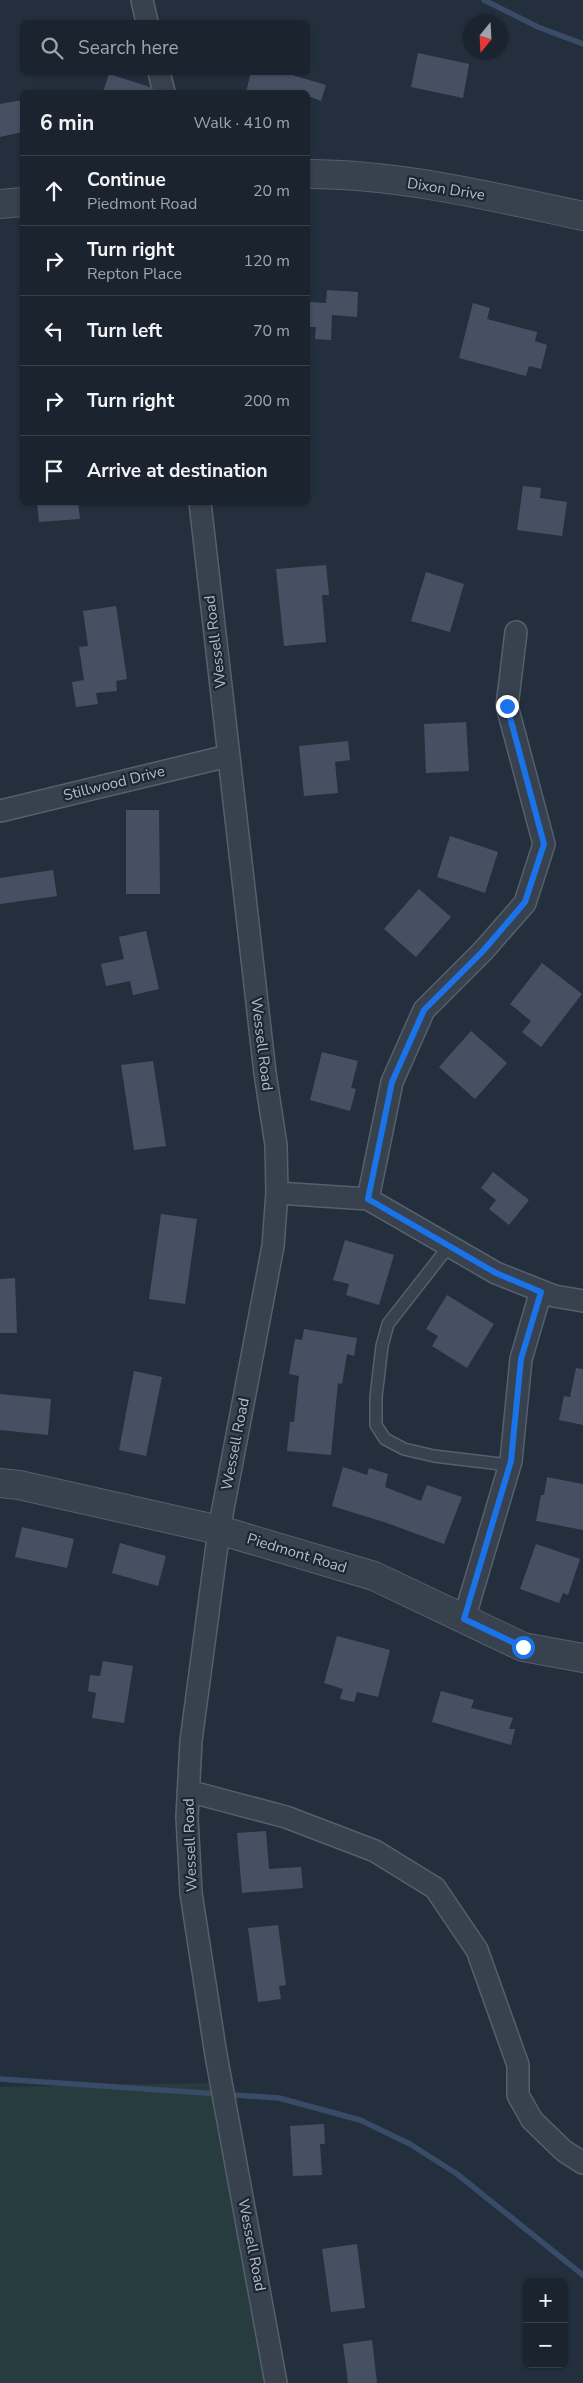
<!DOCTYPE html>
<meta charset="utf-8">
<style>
:root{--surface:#1b232e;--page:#242b36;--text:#f1f3f6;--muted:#a0a4aa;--line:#39404a}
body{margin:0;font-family:"Nunito Sans",sans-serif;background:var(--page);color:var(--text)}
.controls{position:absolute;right:15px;bottom:15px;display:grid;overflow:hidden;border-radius:8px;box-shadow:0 1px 4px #0004}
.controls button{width:45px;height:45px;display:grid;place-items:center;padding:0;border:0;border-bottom:1px solid var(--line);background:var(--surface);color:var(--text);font:25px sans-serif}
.compass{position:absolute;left:463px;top:15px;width:45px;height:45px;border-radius:50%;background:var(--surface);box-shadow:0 1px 4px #0004;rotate:198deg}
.stop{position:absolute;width:15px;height:15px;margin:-11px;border:4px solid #1a73e8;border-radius:50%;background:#fff}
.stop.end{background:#1a73e8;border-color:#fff;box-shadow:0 1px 5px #0008}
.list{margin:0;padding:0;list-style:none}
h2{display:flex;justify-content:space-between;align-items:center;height:65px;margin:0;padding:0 20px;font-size:21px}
h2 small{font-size:16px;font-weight:400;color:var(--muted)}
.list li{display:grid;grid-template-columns:32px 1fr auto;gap:15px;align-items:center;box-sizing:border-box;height:70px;padding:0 20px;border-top:1px solid var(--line)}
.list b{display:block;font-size:19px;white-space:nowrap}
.list p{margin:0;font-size:16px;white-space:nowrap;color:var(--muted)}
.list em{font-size:16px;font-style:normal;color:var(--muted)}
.icon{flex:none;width:28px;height:28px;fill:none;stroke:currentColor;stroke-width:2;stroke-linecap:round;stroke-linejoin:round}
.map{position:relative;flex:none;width:583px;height:2383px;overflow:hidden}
.search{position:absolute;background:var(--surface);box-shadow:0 1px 4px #0004;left:20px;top:20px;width:290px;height:55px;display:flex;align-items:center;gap:12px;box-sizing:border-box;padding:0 18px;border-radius:8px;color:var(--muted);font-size:19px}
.panel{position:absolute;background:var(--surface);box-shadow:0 1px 4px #0004;left:20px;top:90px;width:290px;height:415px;border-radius:8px}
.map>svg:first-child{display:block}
</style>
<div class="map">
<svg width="583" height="2383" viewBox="0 0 583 2383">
<rect width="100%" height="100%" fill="#242f3e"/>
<path fill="#263c3f" d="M213,2083l62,300h-275v-296z"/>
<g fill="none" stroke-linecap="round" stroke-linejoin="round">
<path stroke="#394c67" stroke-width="5.5" d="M484,0l54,27 45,17
M0,2079l279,19 81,22 50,24 47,30 126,101"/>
</g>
<path fill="#455162" d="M418,53l51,11 -6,34 -52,-11z
M251,72h31l44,13 -5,16 -13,-5v-4h-62z
M109,74l41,13 1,5h-48z
M22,100v32l-22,5v-33z
M327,290l31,2 -1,25 -25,-2 -1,25 -16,-1 1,-12h-8v-25l18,1z
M473,303l17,5 -3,11 50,13 -2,9 12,4 -6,24 -12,-3 -3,10 -67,-18z
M523,486l18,2 -1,10 27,4 -5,34 -45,-6z
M37,502h41l2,17 -41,3z
M326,565l3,30h-7l4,47 -42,4 -8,-77z
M426,572l38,12 -14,48 -39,-11z
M116,606l11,73 -11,2 1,10 -21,2 2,11 -22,3 -4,-25 12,-2 -5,-33 9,-1 -5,-35z
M466,722l3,49 -43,2 -2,-49z
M348,741l2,19 -15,2 3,31 -34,3 -5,-50z
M126,810h33l1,84h-34z
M450,836l48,16 -13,41 -48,-16z
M53,870l4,26 -57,8v-26z
M419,889l32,28 -35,40 -32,-28z
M146,931l13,58 -26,6 -3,-14 -24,5 -5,-22 23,-5 -5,-22z
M542,963l40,31 -41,53 -19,-15 9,-11 -21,-17z
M471,1031l36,32 -32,36 -36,-32z
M322,1052l36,9 -7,27 5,1 -6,22 -40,-11z
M153,1061l13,85 -32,4 -13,-85z
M493,1172l36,28 -20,25 -20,-16 7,-9 -15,-12z
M161,1214l36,5 -12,85 -36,-5z
M345,1240l49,15 -15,50 -33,-10 3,-11 -16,-4z
M15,1278l2,55h-17v-54z
M447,1295l47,29 -27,44 -35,-22 6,-10 -12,-7z
M304,1329l53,9 -3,18 -7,-2 -5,30 -4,-1 -7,72 -44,-4 3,-29h4l5,-46 -10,-2 6,-35 7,1z
M576,1368l7,1v56l-24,-5 5,-24 6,1z
M134,1371l28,6 -16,79 -27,-6z
M0,1394l51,5 -3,36 -48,-5z
M343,1467l24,8 2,-7 19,6 -3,13 36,14 6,-16 35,12 -18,47 -60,-22 -52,-16z
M547,1477l36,7v46l-47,-9 5,-26h3z
M22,1527l52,12 -7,29 -52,-11z
M120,1543l46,13 -8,30 -46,-13z
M536,1544l44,15 -12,36 -5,-2 -4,10 -39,-14z
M337,1636l53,14 -12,47 -21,-5 -3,10 -14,-3 3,-10 -19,-6z
M103,1661l30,5 -9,57 -32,-5 4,-25 -8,-2 2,-16 10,1z
M441,1691l33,9 -3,8 42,10 -4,11h6l-4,16 -79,-23z
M266,1831l3,38 32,-2 2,21 -61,5 -5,-60z
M278,1925l8,60 -7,1 2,13 -23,3 -10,-74z
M324,2124l1,20h-5l2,31 -29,1 -3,-50z
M357,2244l8,64 -34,4 -9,-63z
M372,2340l5,43h-29l-5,-39z"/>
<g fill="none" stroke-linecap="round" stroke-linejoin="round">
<defs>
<path id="service" d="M449,1246l-61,78 -6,22 -6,51v28l9,14 19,10 30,7 75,9"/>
<path id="minor" d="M142,0l5,22
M159,72l5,20
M200,502l65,571 11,72 1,48 -4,53 -54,284 -28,211 -4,76 4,76 25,162 60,328
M0,811l228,-55
M277,1193l91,6 128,74 58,23 29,5
M368,1199l24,-117 32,-72 59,-59 42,-48 19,-59 -37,-138 9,-74
M464,1619l47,-158 10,-102 20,-68
M188,1791l98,26 89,34 60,37 42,62 41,115v30l14,25 32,31 19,12"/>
<path id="tertiary" d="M308,174c91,0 186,23 275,42
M0,204l22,-2
M0,1483l19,2 200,45 155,46 149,71 60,11"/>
</defs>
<use href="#service" stroke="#565f6c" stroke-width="14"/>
<use href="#minor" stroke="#565f6c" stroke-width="24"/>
<use href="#tertiary" stroke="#565f6c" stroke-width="30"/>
<use href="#service" stroke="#38414e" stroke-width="11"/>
<use href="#minor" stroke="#38414e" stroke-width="21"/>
<use href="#tertiary" stroke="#38414e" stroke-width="28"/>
</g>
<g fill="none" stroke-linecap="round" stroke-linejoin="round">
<path stroke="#1a73e8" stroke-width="6" d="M507,706l37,138 -19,58 -42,49 -59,59 -32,72 -24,117 128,74 45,19 -20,67 -10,102 -47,158 59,28"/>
</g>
<g text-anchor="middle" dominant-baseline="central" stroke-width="4.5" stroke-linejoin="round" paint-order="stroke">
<g font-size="15" fill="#b4bcc9" stroke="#1d2633">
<text transform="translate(446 189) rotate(9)">Dixon Drive</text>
<text transform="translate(215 642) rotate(-97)">Wessell Road</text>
<text transform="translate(114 783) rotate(-14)">Stillwood Drive</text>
<text transform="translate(262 1044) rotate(83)">Wessell Road</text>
<text transform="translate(235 1444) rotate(-79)">Wessell Road</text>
<text transform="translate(297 1553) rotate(17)">Piedmont Road</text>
<text transform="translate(190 1845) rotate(-92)">Wessell Road</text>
<text transform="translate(252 2245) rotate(79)">Wessell Road</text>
</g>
</g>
</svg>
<div class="controls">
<button>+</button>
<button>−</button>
</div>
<svg class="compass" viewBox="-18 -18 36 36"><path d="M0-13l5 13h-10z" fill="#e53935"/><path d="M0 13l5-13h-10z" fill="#a0a4aa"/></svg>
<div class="stop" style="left:523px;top:1647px"></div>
<div class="stop end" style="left:507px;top:706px"></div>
<div class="search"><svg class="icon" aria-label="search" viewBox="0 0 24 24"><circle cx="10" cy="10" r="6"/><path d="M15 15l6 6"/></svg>Search here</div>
<section class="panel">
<h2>6 min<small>Walk · 410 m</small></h2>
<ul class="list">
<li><svg class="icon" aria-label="ahead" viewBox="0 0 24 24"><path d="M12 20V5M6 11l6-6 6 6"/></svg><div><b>Continue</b><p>Piedmont Road</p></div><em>20 m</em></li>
<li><svg class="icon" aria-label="right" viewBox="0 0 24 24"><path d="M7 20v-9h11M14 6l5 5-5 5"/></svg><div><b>Turn right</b><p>Repton Place</p></div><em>120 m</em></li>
<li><svg class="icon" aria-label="left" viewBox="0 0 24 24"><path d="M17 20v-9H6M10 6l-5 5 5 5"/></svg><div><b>Turn left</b></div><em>70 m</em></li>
<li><svg class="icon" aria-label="right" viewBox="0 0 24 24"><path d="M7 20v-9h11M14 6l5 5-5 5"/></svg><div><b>Turn right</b></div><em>200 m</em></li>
<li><svg class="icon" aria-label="arrive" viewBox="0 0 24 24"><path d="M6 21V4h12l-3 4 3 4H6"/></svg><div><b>Arrive at destination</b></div></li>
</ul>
</section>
</div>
